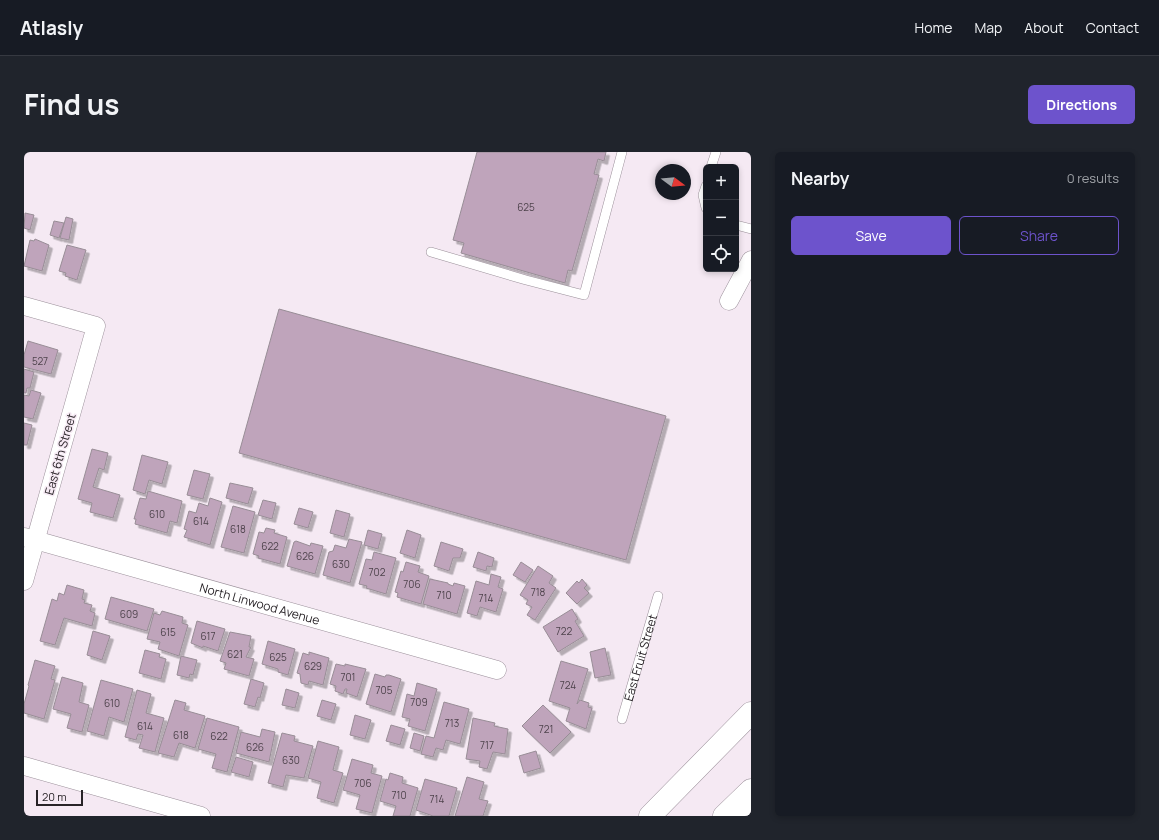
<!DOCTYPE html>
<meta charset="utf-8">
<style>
:root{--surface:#171b24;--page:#20242c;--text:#f1f3f6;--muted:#9ea1a6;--line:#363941;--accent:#6d53cc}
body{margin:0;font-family:Manrope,sans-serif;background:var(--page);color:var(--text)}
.controls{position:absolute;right:12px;top:12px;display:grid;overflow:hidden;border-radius:6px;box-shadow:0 2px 6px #0003}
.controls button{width:36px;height:36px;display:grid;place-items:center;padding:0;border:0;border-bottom:1px solid var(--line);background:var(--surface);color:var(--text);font:20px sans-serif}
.compass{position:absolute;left:631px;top:12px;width:36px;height:36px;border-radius:50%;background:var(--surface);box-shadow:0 2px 6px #0003;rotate:106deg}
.scale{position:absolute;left:12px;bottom:10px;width:47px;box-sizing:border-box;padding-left:4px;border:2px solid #282327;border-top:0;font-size:11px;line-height:14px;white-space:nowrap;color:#282327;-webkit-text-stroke:3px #f5e9f3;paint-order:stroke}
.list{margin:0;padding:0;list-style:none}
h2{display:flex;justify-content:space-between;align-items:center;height:52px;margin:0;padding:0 16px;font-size:17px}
h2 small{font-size:13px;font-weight:400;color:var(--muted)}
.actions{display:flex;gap:8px;padding:12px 16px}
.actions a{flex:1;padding:9px 0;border:1px solid var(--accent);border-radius:6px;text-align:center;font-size:14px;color:var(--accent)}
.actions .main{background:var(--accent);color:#fff}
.icon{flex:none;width:22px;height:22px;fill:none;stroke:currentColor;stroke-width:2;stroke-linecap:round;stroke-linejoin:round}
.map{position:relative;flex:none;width:727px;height:664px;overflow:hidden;border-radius:6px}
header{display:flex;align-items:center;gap:24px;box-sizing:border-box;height:56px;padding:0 20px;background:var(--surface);border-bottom:1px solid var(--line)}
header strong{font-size:19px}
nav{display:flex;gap:22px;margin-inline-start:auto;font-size:14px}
.intro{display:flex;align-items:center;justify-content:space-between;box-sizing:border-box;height:96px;padding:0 24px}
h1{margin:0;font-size:28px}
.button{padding:10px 18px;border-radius:6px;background:var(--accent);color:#fff;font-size:14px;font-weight:700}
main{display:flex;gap:24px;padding:0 24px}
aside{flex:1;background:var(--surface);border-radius:6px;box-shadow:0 2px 6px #0003}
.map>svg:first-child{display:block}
</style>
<header>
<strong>Atlasly</strong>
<nav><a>Home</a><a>Map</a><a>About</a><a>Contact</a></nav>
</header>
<div class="intro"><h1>Find us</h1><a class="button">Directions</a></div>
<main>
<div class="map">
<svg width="727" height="664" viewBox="0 0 727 664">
<defs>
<filter id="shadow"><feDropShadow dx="3.5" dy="3.5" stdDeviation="0" flood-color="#0004"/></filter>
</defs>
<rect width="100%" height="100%" fill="#f5e9f3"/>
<path fill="#bfa4bb" stroke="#988d96" filter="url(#shadow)" d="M453,0h129l-2,9 -6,-2 -4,15 5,1 -27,96 -4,-1 -3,13 -104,-30 3,-10 -11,-3z
M1,61l9,2 -4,15 -6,-2z
M42,65l7,2 -4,21 -9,-2z
M30,69l10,2 -5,15 -9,-3z
M11,87l14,6 -7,26 -18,-5 6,-26 4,1z
M43,93l19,5 -9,30 -12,-4 1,-3 -7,-2z
M255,157l387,107 -40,144 -387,-107z
M4,189l30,9 -7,24 -27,-7v-12z
M0,217l10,3 -4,16h-3l-1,5h-2z
M7,238l10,3 -8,26 -9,-2v-22l5,1z
M0,271l8,2 -5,20h-3z
M68,297l16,4 -4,17 -5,-2 -6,19 27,8 -7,23 -23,-6 2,-9 -14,-4z
M118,303l26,7 -6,22 -13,-4 -4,14 -12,-4z
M170,318l16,4 -7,25 -16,-4z
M206,331l23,5 -5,16 -22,-6z
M124,339l34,10 -5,22 -7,-2 -3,12 -32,-9 1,-5h-2l6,-21 6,1z
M186,346l12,4 -12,43 -26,-8 3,-7 -3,-1 5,-18 7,2 3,-10 9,3z
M239,348l13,3 -4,16 -14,-4z
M209,354l22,6 -11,41 -23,-6z
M275,356l14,4 -5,16 -14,-4z
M312,358l14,4 -6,23 -14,-4z
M242,376l9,2 -1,3 13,4 -7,27 -22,-6 1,-2 -6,-2 6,-22 5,1z
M344,378l14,4 -4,15 -14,-4z
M383,378l14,5 -6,23 -15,-5z
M325,387l13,3 -12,41 -27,-8 6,-23 4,-1 2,-6 11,3z
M272,389l14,5 1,-3 12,3 -8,28 -28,-8 7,-24z
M417,390l22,7 -3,9h-7l-4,13 -15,-5z
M350,400l22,6 -10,36 -20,-6 1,-2 -8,-2 7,-25 6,1z
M454,400l16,6 -2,9 -5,-1 -1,5 -13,-4z
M382,410l14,4 -2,6 11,4 -8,28 -24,-7 1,-4 -3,-1 6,-21 2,1z
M497,410l12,8 -8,12 -12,-7z
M514,414l15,10 -4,7 7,5 -21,32 -8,-5 5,-8 -6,-3 2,-4 -8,-5z
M467,422l10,3 -3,10 5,2 -7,23 -16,-5 -3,9 -10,-3 9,-32 13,4z
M406,427l18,4v1l5,2 1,-3 11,3 -8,28 -34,-10z
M558,427l5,6 -3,3 5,5 -12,11 -11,-11 11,-12 2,2z
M43,433l17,5 -2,9 3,1 -1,3 8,2 -2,6 5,2 -3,13 -28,-8 -9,27 -15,-4 12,-42 5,2 2,-8 5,2z
M87,445l43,12 -7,22 -42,-12z
M548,457l6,10 -3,2 9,15 -26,16 -15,-25z
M138,459l21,6 -1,6 6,2 -9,31 -21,-7 2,-7 -13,-3 7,-26 6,2z
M173,469l28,8 -7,22 -15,-5v2l-12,-5z
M69,479l17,5 -8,24 -15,-5z
M206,480l21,4 -2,11h2l-5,10 8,2 -5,17 -25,-7 2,-6 -6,-2z
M244,489l27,8 -7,26 -10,-3v-3l-16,-5z
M581,496l6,27 -16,3 -5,-26z
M121,498l15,4 -1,3 7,2 -5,20 -22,-6z
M285,500l20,6 -6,27 -14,-4 -1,4 -7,-2 -1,-9 -3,-1 6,-20 6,2z
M157,504l16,4 -4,15 -3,-1 -1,4 -12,-3z
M11,508l20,6 -4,13 4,1 -11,39 -20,-6v-9l5,-18 -1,-1z
M537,509l27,8 -11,35 3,-4 9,3 -1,4 4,1 -6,21 -20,-8 4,-13 -21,-7z
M312,512l9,2v-2l21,5 -9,28 -11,-4 1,-4h-2l-2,5 -8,-3 1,-5 -6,-2z
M351,522l10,3 1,-2h3l12,4 -10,33 -25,-8z
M38,525l21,6 -4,19 10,3 -7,27 -15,-4 4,-14 -18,-5z
M227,527l13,4 -4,15 -2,-1 -3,10 -11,-3z
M77,528l32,9 -9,33 -15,-5 -5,19 -17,-5z
M393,531l20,6 -12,42 -17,-5 2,-7 -8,-2 5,-23 7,2z
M262,537l13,4 -4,15 -13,-3z
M113,538l14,4 -5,19 18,5 -9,34 -16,-4 4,-13 -5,-1 -2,6 -11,-3z
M151,548l11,3 -2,7 21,6 -10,32 -16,-5 -5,14 -16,-4z
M298,548l14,4 -5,16 -14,-4z
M420,550l25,7 -9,35 -14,-4 -3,10 -7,-2 -3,9 -12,-3 5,-18 8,2z
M519,553l28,27 -21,21 -28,-27z
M331,563l16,5 -6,19 -15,-4z
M183,566l32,9 -12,45 -15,-4 4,-14 -18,-5z
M449,566l22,5 -1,3 14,3 -3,25 -12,-2 -6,17 -8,-2 1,-6 -14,-2z
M367,573l14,4 -5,16 -14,-4z
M238,577l13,3 -6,30 -33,-9 5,-21 19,5z
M258,581l13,3 -1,5 19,5 -9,32 -18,-3 -3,12 -15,-4z
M390,581l10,3 -4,15 -10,-3z
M294,589l21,6 -6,23 10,3 -9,30 -17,-5 4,-16 -13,-4z
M512,599l5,17 -17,5 -5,-17z
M212,605l17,5 -4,15 -18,-5z
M328,607l21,6 -2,8 11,3 -10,37 -16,-4 4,-14 -17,-5z
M366,621l13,4 -1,6 16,5 -8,28h-17l3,-10 -16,-5 6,-22 2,1z
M443,625l17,5 -5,17 9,2 -5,15h-28z
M401,627l32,9 -8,28h-16l-17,-6z"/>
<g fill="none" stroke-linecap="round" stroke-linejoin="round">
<defs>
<g id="lane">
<path d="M687,15l5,-15"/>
<path d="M682,34l-3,9 3,13"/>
<path d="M712,73l15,4"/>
<path d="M407,100l95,28 58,15 38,-143"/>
<path id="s1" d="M598,567l36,-123"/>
</g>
<g id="street">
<path d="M705,149l22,-41"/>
<path d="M0,154l72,20 -72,255"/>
<path id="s2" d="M0,385l473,133"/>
<path d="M0,614l177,50"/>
</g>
<path id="highway" d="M626,664l101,-103
M700,664l27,-26
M726,664l1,-1"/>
</defs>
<use href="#lane" stroke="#9b909a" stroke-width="10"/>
<use href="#street" stroke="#9b909a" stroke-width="19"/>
<use href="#highway" stroke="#9b909a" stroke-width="23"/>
<use href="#lane" stroke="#fff" stroke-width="9"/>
<use href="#street" stroke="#fff" stroke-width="18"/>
<use href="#highway" stroke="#fff" stroke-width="22"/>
</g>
<g text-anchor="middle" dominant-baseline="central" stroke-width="3" stroke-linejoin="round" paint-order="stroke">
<g font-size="10" fill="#4e434c">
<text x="502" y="55">625</text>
<text x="16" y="209">527</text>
<text x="133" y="362">610</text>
<text x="177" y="369">614</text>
<text x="214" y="377">618</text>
<text x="246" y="394">622</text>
<text x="281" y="404">626</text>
<text x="317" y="412">630</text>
<text x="353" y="420">702</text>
<text x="388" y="432">706</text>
<text x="514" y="440">718</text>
<text x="420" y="443">710</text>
<text x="462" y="446">714</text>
<text x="105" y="462">609</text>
<text x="540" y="479">722</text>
<text x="144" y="480">615</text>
<text x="184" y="484">617</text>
<text x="211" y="502">621</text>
<text x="254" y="505">625</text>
<text x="289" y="514">629</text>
<text x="324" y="525">701</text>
<text x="544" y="533">724</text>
<text x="360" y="538">705</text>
<text x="395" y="550">709</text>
<text x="88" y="551">610</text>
<text x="428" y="571">713</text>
<text x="121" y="574">614</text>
<text x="522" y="577">721</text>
<text x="157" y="583">618</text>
<text x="195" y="584">622</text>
<text x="463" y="593">717</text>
<text x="231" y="595">626</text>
<text x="267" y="608">630</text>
<text x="339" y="631">706</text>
<text x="375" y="643">710</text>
<text x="413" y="647">714</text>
</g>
<g font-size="12" fill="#282327" stroke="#f5e9f3">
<text transform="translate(36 302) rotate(-74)">East 6th Street</text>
<text stroke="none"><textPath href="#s2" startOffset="245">North Linwood Avenue</textPath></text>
<text stroke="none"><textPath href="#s1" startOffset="64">East Fruit Street</textPath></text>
</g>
</g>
</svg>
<div class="controls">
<button>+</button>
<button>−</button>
<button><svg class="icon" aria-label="locate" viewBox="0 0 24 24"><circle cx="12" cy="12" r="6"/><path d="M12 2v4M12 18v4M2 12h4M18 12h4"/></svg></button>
</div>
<svg class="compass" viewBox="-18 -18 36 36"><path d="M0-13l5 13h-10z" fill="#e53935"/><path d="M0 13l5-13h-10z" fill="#9ea1a6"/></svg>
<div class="scale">20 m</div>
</div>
<aside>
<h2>Nearby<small>0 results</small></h2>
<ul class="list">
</ul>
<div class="actions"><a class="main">Save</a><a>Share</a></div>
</aside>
</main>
